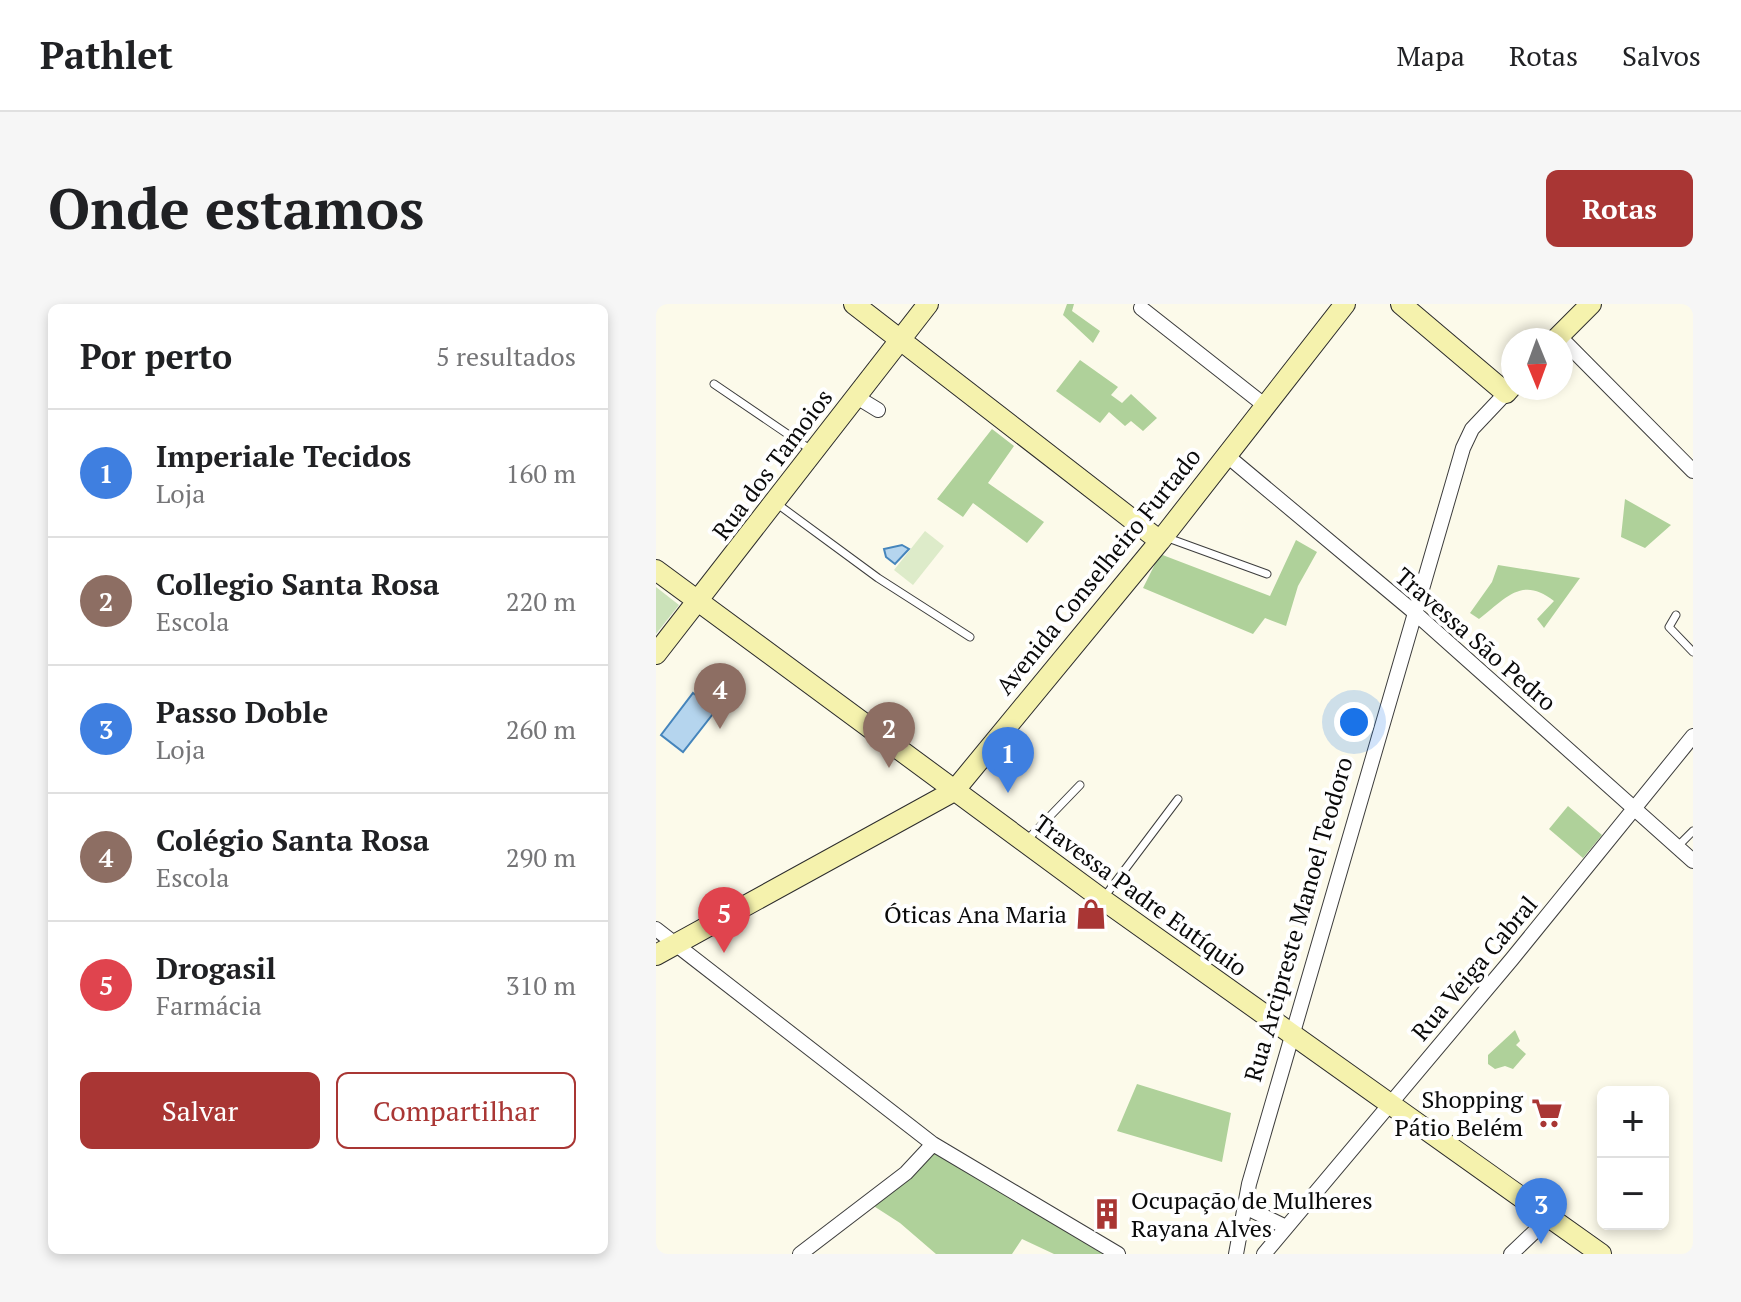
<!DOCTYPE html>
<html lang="pt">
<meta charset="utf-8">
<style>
:root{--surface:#fff;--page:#f6f6f6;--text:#202124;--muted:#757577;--line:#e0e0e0;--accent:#a93634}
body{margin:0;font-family:"PT Serif",serif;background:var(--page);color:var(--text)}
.controls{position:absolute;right:24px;bottom:24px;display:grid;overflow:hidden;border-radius:12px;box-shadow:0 4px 12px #0003}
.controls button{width:72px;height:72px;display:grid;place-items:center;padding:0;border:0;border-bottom:2px solid var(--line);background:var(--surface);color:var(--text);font:40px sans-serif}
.compass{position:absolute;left:845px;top:24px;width:72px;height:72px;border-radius:50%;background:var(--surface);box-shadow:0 4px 12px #0003;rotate:179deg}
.you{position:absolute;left:698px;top:418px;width:28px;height:28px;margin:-20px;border:6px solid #fff;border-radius:50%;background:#1a73e8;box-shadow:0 0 0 12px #1a73e833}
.badge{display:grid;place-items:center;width:52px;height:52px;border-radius:50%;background:var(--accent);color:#fff;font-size:26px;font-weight:700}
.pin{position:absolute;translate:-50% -66px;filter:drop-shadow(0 2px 4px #0008)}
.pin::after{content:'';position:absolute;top:42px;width:28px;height:24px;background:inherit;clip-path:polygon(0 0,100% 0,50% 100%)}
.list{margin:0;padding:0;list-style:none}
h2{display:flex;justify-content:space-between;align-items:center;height:104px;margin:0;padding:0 32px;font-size:34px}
h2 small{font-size:26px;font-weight:400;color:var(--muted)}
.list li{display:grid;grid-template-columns:52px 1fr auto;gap:24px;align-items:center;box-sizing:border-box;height:128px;padding:0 32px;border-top:2px solid var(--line)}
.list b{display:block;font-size:30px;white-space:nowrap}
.list p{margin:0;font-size:26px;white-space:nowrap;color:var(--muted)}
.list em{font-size:26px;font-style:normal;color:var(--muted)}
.actions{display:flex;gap:16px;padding:24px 32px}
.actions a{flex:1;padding:18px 0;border:2px solid var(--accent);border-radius:12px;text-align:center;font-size:28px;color:var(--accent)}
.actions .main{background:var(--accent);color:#fff}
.map{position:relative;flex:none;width:1037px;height:950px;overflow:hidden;border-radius:12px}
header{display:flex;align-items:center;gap:48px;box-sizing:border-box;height:112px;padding:0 40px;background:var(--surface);border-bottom:2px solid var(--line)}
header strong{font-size:38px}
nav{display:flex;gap:44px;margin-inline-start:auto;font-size:28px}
.intro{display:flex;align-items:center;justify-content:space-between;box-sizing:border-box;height:192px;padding:0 48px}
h1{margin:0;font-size:56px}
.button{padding:20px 36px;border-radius:12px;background:var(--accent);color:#fff;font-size:28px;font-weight:700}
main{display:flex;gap:48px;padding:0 48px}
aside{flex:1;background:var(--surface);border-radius:12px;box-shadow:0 4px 12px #0003}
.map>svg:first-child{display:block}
</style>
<header>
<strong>Pathlet</strong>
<nav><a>Mapa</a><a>Rotas</a><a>Salvos</a></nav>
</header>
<div class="intro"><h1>Onde estamos</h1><a class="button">Rotas</a></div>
<main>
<aside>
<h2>Por perto<small>5 resultados</small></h2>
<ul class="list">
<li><span class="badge" style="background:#3f7fe0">1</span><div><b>Imperiale Tecidos</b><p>Loja</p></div><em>160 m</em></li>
<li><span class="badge" style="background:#8d6e63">2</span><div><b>Collegio Santa Rosa</b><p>Escola</p></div><em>220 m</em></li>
<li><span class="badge" style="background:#3f7fe0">3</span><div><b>Passo Doble</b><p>Loja</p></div><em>260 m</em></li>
<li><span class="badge" style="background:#8d6e63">4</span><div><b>Colégio Santa Rosa</b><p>Escola</p></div><em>290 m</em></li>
<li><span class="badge" style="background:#e0444e">5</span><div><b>Drogasil</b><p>Farmácia</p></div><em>310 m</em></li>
</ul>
<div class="actions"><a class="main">Salvar</a><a>Compartilhar</a></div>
</aside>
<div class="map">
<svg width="1037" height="950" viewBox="0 0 1037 950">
<rect width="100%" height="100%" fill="#fcfaea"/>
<path fill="#cbe2b9" d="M0,283l23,18 -23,29z"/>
<path fill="#afd19a" d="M411,0h7l-2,7 28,20 -7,12 -30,-28z
M424,56l38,27 -7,8 11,8 9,-9 26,24 -14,13 -12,-10 -6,5 -16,-14 -9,11 -44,-32z
M336,125l22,17 -26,37 56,39 -17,21 -54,-40 -10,14 -26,-18z
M969,195l46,26 -26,23 -24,-11z
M640,236l21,12 -19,34 -12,40 -21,-8 -12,16 -110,-46 17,-34 110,42z
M842,261l82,13 -36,50 -7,-9 17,-18c-32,-26 -49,-2 -75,18l-9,-6 22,-31z
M912,502l34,29 -19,23 -34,-29z
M859,726l5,11 -4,4 10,9 -13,15 -8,-3 -10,3 -7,-5v-9z
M481,780l94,29 -9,49 -105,-31z
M279,848l168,102h-49l-32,-15 -10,15h-76l-36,-31 -31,-20z"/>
<path fill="#ddebc9" d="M269,227l19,15 -31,39 -19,-15z"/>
<path fill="#b5d5ee" stroke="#4585bc" stroke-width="2" d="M246,241l7,4 -14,15 -9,-7 -2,-8z
M37,389l23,17 -33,42 -22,-17z"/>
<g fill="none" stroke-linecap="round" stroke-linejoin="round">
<defs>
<path id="lane" d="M58,80l97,66
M120,199l102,75 92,59
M512,234l99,36
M1020,311l-7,12 24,25
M370,537l54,-56
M1022,542l15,-15
M449,592l73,-97"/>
<path id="street" d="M485,4l122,96
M903,32l134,135
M199,92l23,14
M569,150l189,158 279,249
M0,625l277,215 185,110
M589,903l41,20
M144,950l106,-81 27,-29
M580,950l13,-70 214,-736 9,-19 34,-36
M608,950l248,-295 181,-223
M855,950l39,-37"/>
<path id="secondary" d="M198,0l306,237
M745,0l105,89 7,-8
M899,36l36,-36
M0,266l446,329 499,355
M0,350l272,-350
M0,651l298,-164 206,-250 185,-237"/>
</defs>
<use href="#lane" stroke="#3d3d3d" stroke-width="9"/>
<use href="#street" stroke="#3d3d3d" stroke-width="16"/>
<use href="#secondary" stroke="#2c2c2c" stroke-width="22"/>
<use href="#lane" stroke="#fff" stroke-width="7"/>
<use href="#street" stroke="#fff" stroke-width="14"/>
<use href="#secondary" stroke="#f5f2ad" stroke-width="20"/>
</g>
<defs>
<symbol id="shop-bare" viewBox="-9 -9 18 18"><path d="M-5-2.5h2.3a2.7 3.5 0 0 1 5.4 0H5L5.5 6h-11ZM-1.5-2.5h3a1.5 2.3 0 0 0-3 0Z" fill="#a93634" stroke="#fff" stroke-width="2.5" paint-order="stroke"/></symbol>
<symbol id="supermarket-bare" viewBox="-9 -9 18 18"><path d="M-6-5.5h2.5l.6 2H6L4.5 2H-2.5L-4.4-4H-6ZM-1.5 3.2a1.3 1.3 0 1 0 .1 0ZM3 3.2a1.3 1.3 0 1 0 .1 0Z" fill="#a93634" stroke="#fff" stroke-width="2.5" paint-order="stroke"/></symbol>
<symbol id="building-bare" viewBox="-9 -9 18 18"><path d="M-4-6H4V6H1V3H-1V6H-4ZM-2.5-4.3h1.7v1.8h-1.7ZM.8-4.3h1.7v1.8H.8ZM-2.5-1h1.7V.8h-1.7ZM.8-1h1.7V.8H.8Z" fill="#a93634" stroke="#fff" stroke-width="2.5" paint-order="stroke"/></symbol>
</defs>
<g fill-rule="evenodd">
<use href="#shop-bare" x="413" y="588" width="44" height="44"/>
<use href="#supermarket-bare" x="869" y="787" width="44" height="44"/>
<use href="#building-bare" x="429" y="888" width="44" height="44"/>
</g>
<g text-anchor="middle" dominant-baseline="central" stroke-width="8" stroke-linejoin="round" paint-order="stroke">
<g font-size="24" fill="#0a0a0a" stroke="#fff">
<text transform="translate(116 160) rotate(-53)">Rua dos Tamoios</text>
<text transform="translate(442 267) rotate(-51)">Avenida Conselheiro Furtado</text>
<text transform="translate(820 335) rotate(41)">Travessa São Pedro</text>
<text transform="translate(485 591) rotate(36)">Travessa Padre Eutíquio</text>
<text transform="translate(642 615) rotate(-74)">Rua Arcipreste Manoel Teodoro</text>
<text transform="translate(818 664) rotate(-50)">Rua Veiga Cabral</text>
</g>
<g font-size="24" fill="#0a0a0a" stroke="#fff" text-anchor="end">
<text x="411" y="610">Óticas Ana Maria</text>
<text x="867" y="795">Shopping<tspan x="867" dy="28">Pátio Belém</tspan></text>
<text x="475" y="896" text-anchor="start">Ocupação de Mulheres<tspan x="475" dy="28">Rayana Alves</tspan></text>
</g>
</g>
</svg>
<div class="controls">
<button>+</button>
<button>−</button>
</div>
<svg class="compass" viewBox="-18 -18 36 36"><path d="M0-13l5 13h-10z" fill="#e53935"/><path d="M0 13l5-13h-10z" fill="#757577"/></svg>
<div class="you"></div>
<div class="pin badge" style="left:352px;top:489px;background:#3f7fe0">1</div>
<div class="pin badge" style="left:233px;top:464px;background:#8d6e63">2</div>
<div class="pin badge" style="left:885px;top:940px;background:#3f7fe0">3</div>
<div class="pin badge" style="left:64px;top:425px;background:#8d6e63">4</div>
<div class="pin badge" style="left:68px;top:649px;background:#e0444e">5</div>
</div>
</main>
